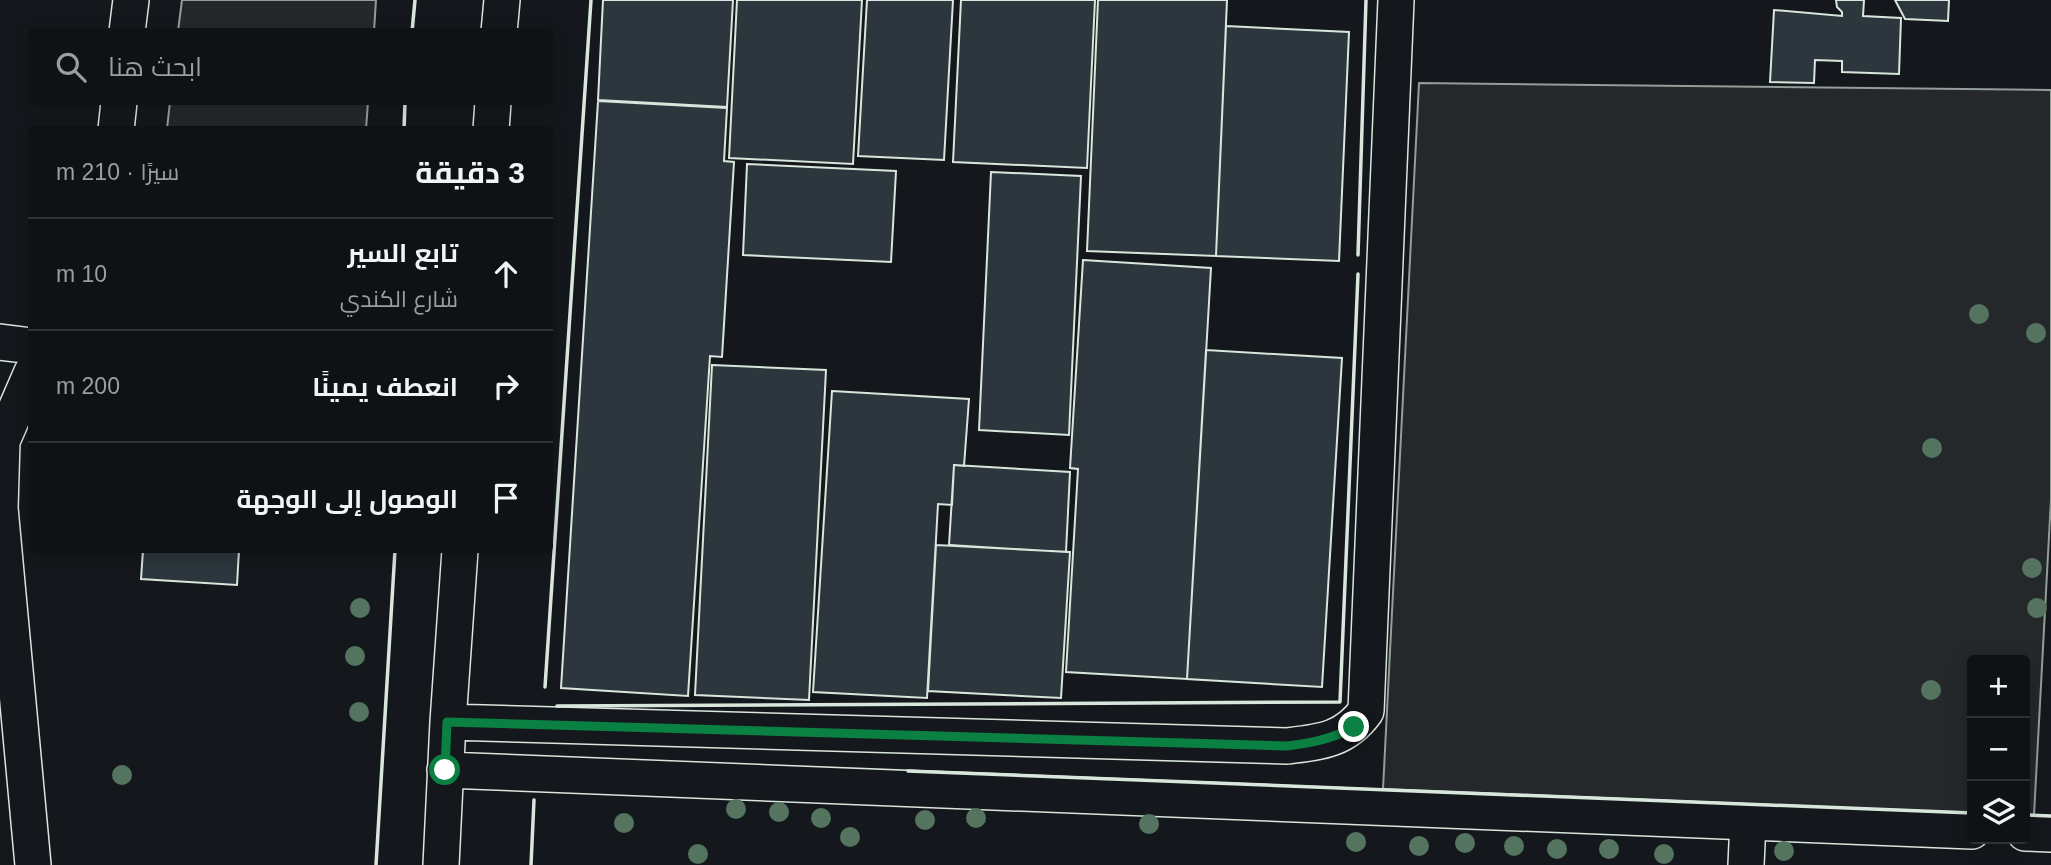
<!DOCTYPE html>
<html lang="ar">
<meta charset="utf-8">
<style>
:root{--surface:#0f1215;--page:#1d2022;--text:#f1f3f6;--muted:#9b9ea0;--line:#2f3234}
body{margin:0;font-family:Helvetica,Cairo,sans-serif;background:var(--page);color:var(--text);direction:rtl}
.controls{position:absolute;right:21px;bottom:21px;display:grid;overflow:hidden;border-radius:7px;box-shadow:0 4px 18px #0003}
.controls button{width:63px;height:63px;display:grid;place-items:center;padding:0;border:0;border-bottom:2px solid var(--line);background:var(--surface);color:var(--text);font:35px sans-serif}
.stop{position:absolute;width:21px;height:21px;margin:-16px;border:5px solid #0b8043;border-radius:50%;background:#fff}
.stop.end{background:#0b8043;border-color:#fff;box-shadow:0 2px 7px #0008}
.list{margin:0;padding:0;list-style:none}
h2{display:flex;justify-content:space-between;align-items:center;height:91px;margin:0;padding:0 28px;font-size:30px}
h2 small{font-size:23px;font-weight:400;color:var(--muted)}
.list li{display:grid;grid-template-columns:46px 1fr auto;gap:21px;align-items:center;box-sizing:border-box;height:112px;padding:0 28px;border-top:2px solid var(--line)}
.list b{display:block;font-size:26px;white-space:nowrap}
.list p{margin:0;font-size:23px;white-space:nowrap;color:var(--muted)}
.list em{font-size:23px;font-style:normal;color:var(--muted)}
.icon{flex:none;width:38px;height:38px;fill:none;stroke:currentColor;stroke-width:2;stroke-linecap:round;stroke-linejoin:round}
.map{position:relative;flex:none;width:2051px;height:865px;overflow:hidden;direction:ltr}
.search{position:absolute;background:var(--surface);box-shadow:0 4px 18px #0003;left:28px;top:28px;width:525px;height:77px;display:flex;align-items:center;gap:18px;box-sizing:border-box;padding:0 24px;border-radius:7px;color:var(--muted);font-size:26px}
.panel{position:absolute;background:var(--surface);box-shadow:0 4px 18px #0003;left:28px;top:126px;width:525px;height:427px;border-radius:7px;direction:rtl}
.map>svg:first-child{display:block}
</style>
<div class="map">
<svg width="2051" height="865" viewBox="0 0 2051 865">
<rect width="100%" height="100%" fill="#14181c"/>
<path fill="#24282b" stroke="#939e99" stroke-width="2" d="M182,0h194l-2,31h-196z
M1419,83l632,7v409l-17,316h-9v-155h-53v153l-589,-24z
M170,102h198l-2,27h-199z"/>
<path fill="#2c363c" stroke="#d8e6dc" stroke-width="2" d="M603,0h130l-6,107 -129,-7z
M737,0h125l-9,164 -124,-6z
M867,0h86l-9,160 -86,-4z
M961,0h134l-8,168 -134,-6z
M1098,0h129l-11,256 -129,-5z
M1836,0h28l-1,16 38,2 -2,56 -57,-2v-11l-27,-1 -1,23 -44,-1 4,-72 68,6v-4l-5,-5z
M1895,0h54l-1,21 -43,-2z
M1226,26l123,6 -10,229 -123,-5z
M598,101l129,7 -3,53 10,1 -12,195 -12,-1 -22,340 -127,-8z
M747,164l149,7 -5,91 -148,-7z
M991,172l90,4 -12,259 -90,-5z
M1083,260l128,8 -24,411 -121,-7 12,-203 -8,-1z
M1206,350l136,8 -20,329 -135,-8z
M712,365l114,5 -17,330 -114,-5z
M832,391l137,8 -5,67 -10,-1 -2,40 -14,-1 -11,194 -114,-6z
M954,465l116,7 -4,80 -117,-7z
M936,545l134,7 -9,146 -133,-7z
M143,550h96l-2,35 -96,-6z"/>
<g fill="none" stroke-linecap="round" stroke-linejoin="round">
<defs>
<path id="minor" d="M127,32l4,-32
M499,32l3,-32
M116,130l3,-28
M491,130l2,-28
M0,342l32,4
M32,372l-30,69 -2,67 33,357
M448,722l839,24c34,-4 58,-6 79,-35l30,-711
M445,770l1527,61
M2025,833l26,1
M441,865l7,-143 12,-172
M1746,865l2,-43"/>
</defs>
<use href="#minor" stroke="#d8e6dc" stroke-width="38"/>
<use href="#minor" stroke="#14181c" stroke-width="35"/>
<path stroke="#d8e6dc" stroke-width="3.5" d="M412,32l3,-32
M404,130l1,-28
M1358,255l8,-255
M545,687l46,-687
M557,706l783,-4 18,-428
M908,771l1064,42
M2025,815l26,1
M376,865l19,-315
M531,865l3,-65"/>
</g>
<g fill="#55745f">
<circle cx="1979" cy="314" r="10"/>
<circle cx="2036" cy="333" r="10"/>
<circle cx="1932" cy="448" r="10"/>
<circle cx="2032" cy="568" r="10"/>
<circle cx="360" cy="608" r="10"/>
<circle cx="2037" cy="608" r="10"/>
<circle cx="355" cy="656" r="10"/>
<circle cx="1931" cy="690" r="10"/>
<circle cx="359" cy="712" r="10"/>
<circle cx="122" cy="775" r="10"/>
<circle cx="736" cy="809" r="10"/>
<circle cx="779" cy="812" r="10"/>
<circle cx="821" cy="818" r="10"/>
<circle cx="976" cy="818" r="10"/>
<circle cx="925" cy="820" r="10"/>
<circle cx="624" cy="823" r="10"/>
<circle cx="1149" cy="824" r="10"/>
<circle cx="850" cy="837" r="10"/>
<circle cx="1356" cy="842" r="10"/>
<circle cx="1465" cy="843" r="10"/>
<circle cx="1419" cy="846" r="10"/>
<circle cx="1514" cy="846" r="10"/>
<circle cx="1557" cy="849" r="10"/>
<circle cx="1609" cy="849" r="10"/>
<circle cx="1784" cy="851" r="10"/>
<circle cx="698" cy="854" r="10"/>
<circle cx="1664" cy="854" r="10"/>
</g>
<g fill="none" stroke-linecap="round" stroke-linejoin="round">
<path stroke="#0b8043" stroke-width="9" d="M445,770l2,-48 840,24c24,-3 45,-7 67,-19"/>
</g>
</svg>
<div class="controls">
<button>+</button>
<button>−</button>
<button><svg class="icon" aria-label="layers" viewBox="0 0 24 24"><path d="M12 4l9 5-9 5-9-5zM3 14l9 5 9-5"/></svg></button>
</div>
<div class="stop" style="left:445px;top:770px"></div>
<div class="stop end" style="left:1354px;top:727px"></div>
<div class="search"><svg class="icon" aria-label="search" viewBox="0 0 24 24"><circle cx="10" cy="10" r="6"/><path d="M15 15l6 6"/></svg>ابحث هنا</div>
<section class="panel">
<h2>3 دقيقة<small>سيرًا · 210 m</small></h2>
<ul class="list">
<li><svg class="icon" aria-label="ahead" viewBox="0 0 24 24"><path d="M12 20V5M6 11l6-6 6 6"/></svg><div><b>تابع السير</b><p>شارع الكندي</p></div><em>10 m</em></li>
<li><svg class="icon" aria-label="right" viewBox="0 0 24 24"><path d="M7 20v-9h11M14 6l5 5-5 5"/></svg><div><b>انعطف يمينًا</b></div><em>200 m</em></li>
<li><svg class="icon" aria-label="arrive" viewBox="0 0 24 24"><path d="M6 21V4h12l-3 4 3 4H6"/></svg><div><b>الوصول إلى الوجهة</b></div></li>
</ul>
</section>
</div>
